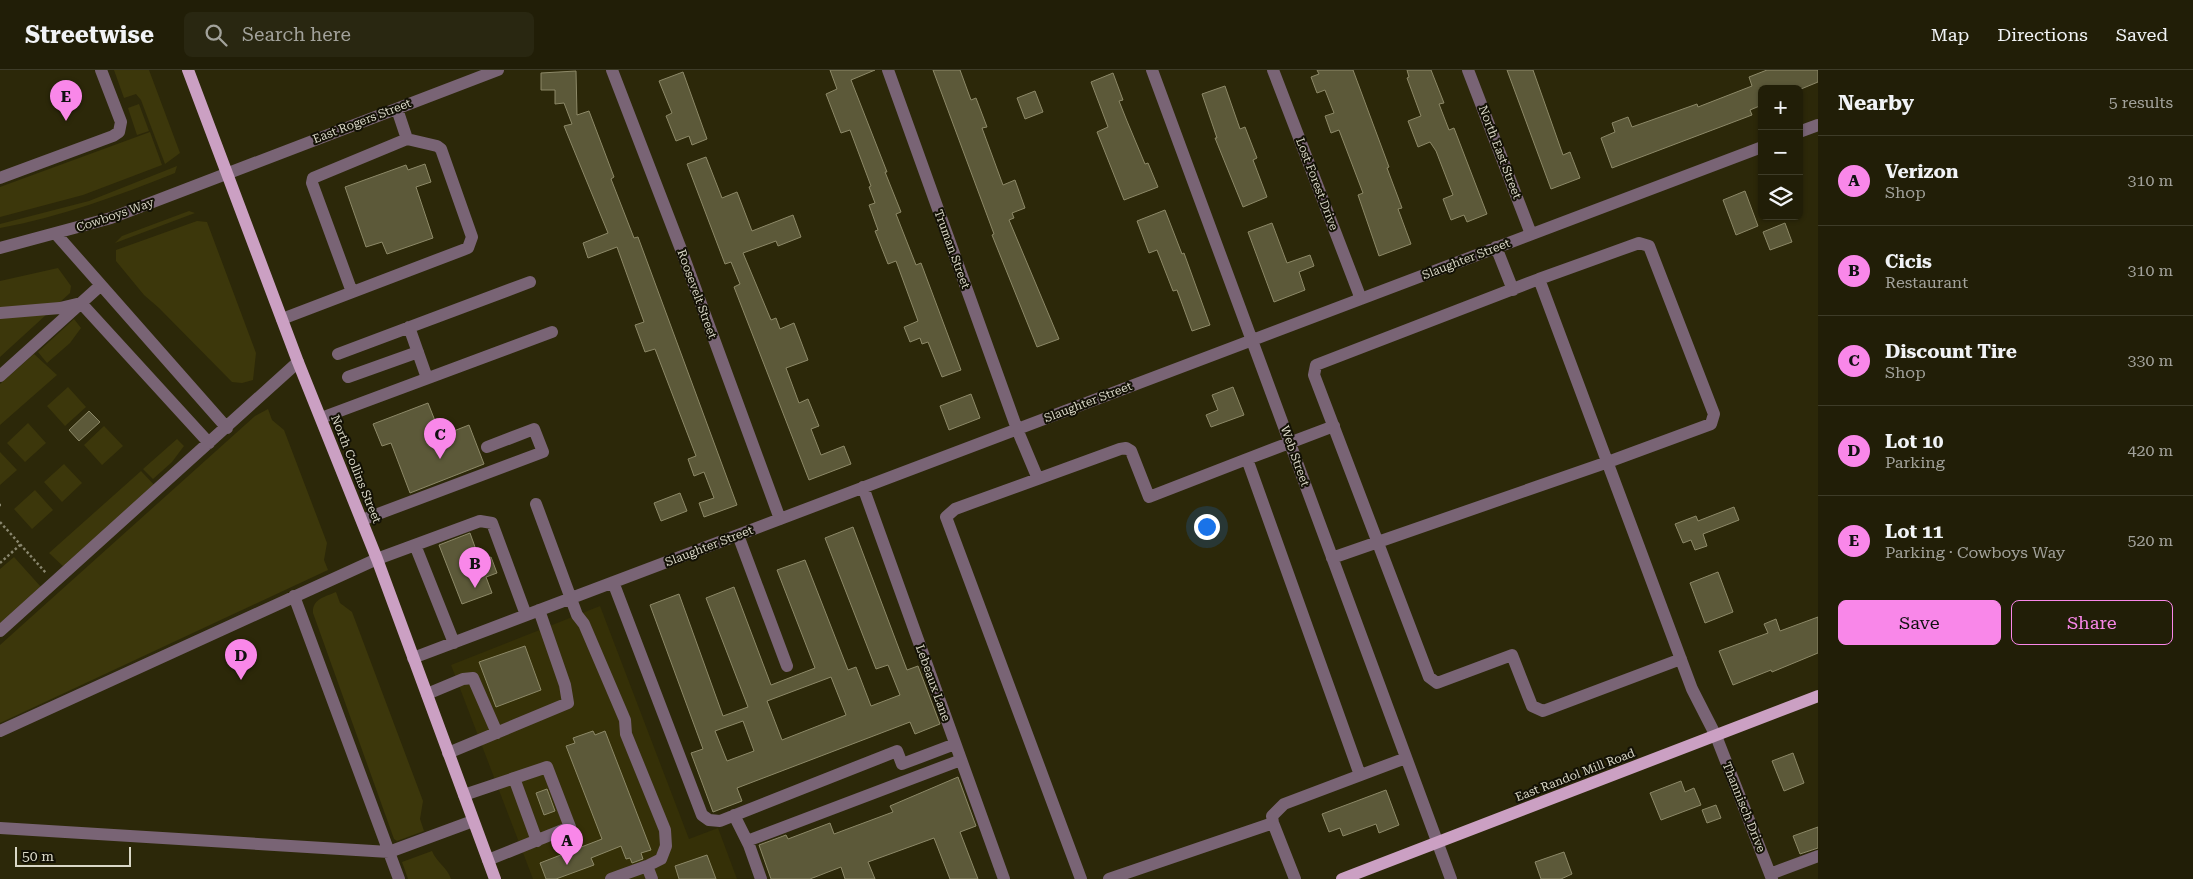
<!DOCTYPE html>
<meta charset="utf-8">
<style>
:root{--surface:#211e07;--page:#292711;--text:#f1f3f6;--muted:#a2a29b;--line:#3e3c28;--accent:#f987e9}
body{margin:0;font-family:"Roboto Serif",serif;background:var(--page);color:var(--text)}
.controls{position:absolute;right:15px;top:15px;display:grid;overflow:hidden;border-radius:8px;box-shadow:0 1px 4px #0004}
.controls button{width:45px;height:45px;display:grid;place-items:center;padding:0;border:0;border-bottom:1px solid var(--line);background:var(--surface);color:var(--text);font:25px sans-serif}
.scale{position:absolute;left:15px;bottom:12px;width:116px;box-sizing:border-box;padding-left:5px;border:2px solid #dad8c7;border-top:0;font-size:14px;line-height:18px;white-space:nowrap;color:#dad8c7;-webkit-text-stroke:4px #131105;paint-order:stroke}
.you{position:absolute;left:1206px;top:456px;width:18px;height:18px;margin:-12px;border:4px solid #fff;border-radius:50%;background:#1a73e8;box-shadow:0 0 0 8px #1a73e833}
.badge{display:grid;place-items:center;width:32px;height:32px;border-radius:50%;background:var(--accent);color:#111;font-size:16px;font-weight:700}
.pin{position:absolute;translate:-50% -41px;filter:drop-shadow(0 1px 2px #0008)}
.pin::after{content:'';position:absolute;top:26px;width:18px;height:15px;background:inherit;clip-path:polygon(0 0,100% 0,50% 100%)}
.list{margin:0;padding:0;list-style:none}
h2{display:flex;justify-content:space-between;align-items:center;height:65px;margin:0;padding:0 20px;font-size:21px}
h2 small{font-size:16px;font-weight:400;color:var(--muted)}
.list li{display:grid;grid-template-columns:32px 1fr auto;gap:15px;align-items:center;box-sizing:border-box;height:90px;padding:0 20px;border-top:1px solid var(--line)}
.list b{display:block;font-size:19px;white-space:nowrap}
.list p{margin:0;font-size:16px;white-space:nowrap;color:var(--muted)}
.list em{font-size:16px;font-style:normal;color:var(--muted)}
.actions{display:flex;gap:10px;padding:15px 20px}
.actions a{flex:1;padding:11px 0;border:1px solid var(--accent);border-radius:8px;text-align:center;font-size:18px;color:var(--accent)}
.actions .main{background:var(--accent);color:#111}
.icon{flex:none;width:28px;height:28px;fill:none;stroke:currentColor;stroke-width:2;stroke-linecap:round;stroke-linejoin:round}
.map{position:relative;flex:none;width:1818px;height:809px;overflow:hidden}
header{display:flex;align-items:center;gap:30px;box-sizing:border-box;height:70px;padding:0 25px;background:var(--surface);border-bottom:1px solid var(--line)}
header strong{font-size:24px}
nav{display:flex;gap:28px;margin-inline-start:auto;font-size:18px}
.search{width:350px;height:45px;background:var(--page);display:flex;align-items:center;gap:12px;box-sizing:border-box;padding:0 18px;border-radius:8px;color:var(--muted);font-size:19px}
main{display:flex}
aside{flex:1;background:var(--surface)}
.map>svg:first-child{display:block}
</style>
<header>
<strong>Streetwise</strong>
<div class="search"><svg class="icon" aria-label="search" viewBox="0 0 24 24"><circle cx="10" cy="10" r="6"/><path d="M15 15l6 6"/></svg>Search here</div>
<nav><a>Map</a><a>Directions</a><a>Saved</a></nav>
</header>
<main>
<div class="map">
<svg width="1818" height="809" viewBox="0 0 1818 809">
<rect width="100%" height="100%" fill="#2c2809"/>
<path fill="#353007" d="M600,536l89,233 29,-11 19,51h-204l-82,-214z"/>
<path fill="#3c370b" d="M114,0h35l31,83 -15,11 -24,-64 -5,-6 -12,4z
M139,34l10,27 -12,4 -9,-27z
M150,62l12,33 -79,30 -83,22v-30z
M177,96l-2,7c-57,23 -115,44 -175,55v-4l89,-23z
M189,141l6,2 -80,30 7,-7z
M197,151l10,1 49,131 -3,27 -11,3 -10,-1 -73,-74 -15,-13 -28,-34v-11z
M58,198l13,18 -1,7 -70,64v-76z
M74,249l7,9 -11,15 -23,20 -9,-11z
M34,284l23,21 -57,50v-41z
M68,317l18,20 -21,19 -18,-20z
M268,339l4,11 12,10 43,113 -3,17 4,10 -328,153v-78l255,-229z
M28,353l18,20 -21,19 -18,-19z
M104,356l19,20 -21,19 -18,-20z
M177,369l7,7 -12,16 -19,17 -10,-10z
M0,382l17,18 -17,15z
M64,394l18,19 -20,19 -18,-20z
M141,401l16,17 -91,81 -17,-16z
M35,420l18,20 -21,19 -18,-20z
M14,487l27,30 -41,38v-56z
M336,522l4,11 12,9 71,189 -3,18 4,12 -27,10 -3,-2 -81,-226c-1,-14 12,-16 23,-21z
M432,781c5,12 15,16 19,28h-43l-6,-17z"/>
<path fill="#5c5939" stroke="#8d8968" fill-rule="evenodd" d="M830,0h45l-24,10 36,92h-2l16,40 -5,2 20,51 5,-2 40,107 -19,7 -14,-35 -6,2 -2,-6 -10,4 -6,-15 14,-6 -22,-60 -8,3 -13,-33 3,-1 -9,-25 6,-2 -6,-16 2,-1 -21,-56 -9,3 -15,-39 11,-5z
M933,0h27l11,30 5,-2 11,29 -5,1 21,57 12,-5 10,28 -13,5 2,5 -5,2 50,119 -22,8 -45,-112 2,-1z
M1317,0h36l36,97 -2,1 15,40 -4,1 13,35 -32,12 -21,-61 5,-2 -24,-63 -8,3 -6,-17 9,-3 -9,-23 -8,3 -6,-16 8,-3z
M1407,0h24l13,33 -5,1 10,26 5,-2 33,86 -20,8 -3,-7 -13,5 -8,-21 10,-4 -17,-44 -6,-9 -12,5 -10,-26 13,-5 -14,-38 2,-1z
M1507,0h26l30,85 7,-3 10,26 -29,11z
M1767,0h51v12l-17,7h-39v16l-12,5 2,5 -140,53 -11,-30 14,-6 -3,-9 16,-6 4,10 65,-23 1,3 54,-21 -3,-9z
M576,1l1,44 12,-4 25,66 -3,2 23,59 4,-1 99,268 -33,12 -5,-14 15,-5 -10,-26 -10,4 -6,-17 8,-3 -41,-107 -10,3 -10,-27 9,-3 -27,-75 -29,11 -5,-15 25,-10 -44,-107 8,-2 -8,-21 -9,1v-14h-14v-17z
M683,2l24,67 -15,6 -3,-9 -13,5 -10,-25 6,-3 -13,-32z
M1113,3l10,27 -4,1 8,20 18,43 3,-1 10,24 -34,13 -27,-68 11,-5 -17,-45z
M1225,16l15,43 5,-2 12,31 -4,2 14,37 -24,10 -28,-69h2l-15,-44z
M1035,21l8,21 -18,7 -8,-21z
M706,87l16,41 15,-6 15,39 41,-16 8,22 -23,9 -2,-5 -33,12 28,67 5,-2 4,11 14,-6 14,37 -22,8 13,35 9,-4 11,27 -8,3 10,26 23,-9 7,18 -42,16 -75,-193 6,-3 -9,-22 -6,2 -38,-100z
M425,94l6,18 -15,5 17,51 -46,16 -5,-12 -16,5 -21,-60 61,-22 2,5z
M1745,121l13,35 -22,9 -13,-35z
M1165,140l17,44 2,-1 26,72 -18,6 -15,-41 -4,1 -16,-41 -8,3 -12,-32z
M1272,153l15,40 23,-8 4,11 -15,6 6,18 -31,12 -26,-70z
M1785,153l7,19 -22,8 -7,-18z
M1233,317l11,28 -33,12 -5,-12 12,-5 -6,-15z
M971,324l9,24 -31,12 -9,-24z
M428,333l13,33 28,-11 15,39 -74,29 -19,-50 -9,3 -9,-22z
M89,341l11,11 -21,19 -10,-11z
M680,423l7,18 -26,10 -7,-18z
M1734,437l5,13 -36,14 4,12 -12,4 -4,-10 -8,3 -8,-19 21,-8 2,5z
M853,457l54,143 11,-4 22,58 -25,10 -5,-12 -173,66 5,13 -29,11 -22,-59 12,-4 -53,-144 29,-11 44,122 25,-9 -42,-109 28,-11 37,98 44,-17 -38,-98 28,-10 43,110 8,-3 15,39 29,-11 -12,-30 -12,4 -51,-131zM831,607l15,38 -64,25 -15,-39zM743,651l11,30 -27,10 -12,-30z
M470,463l10,28 11,-4 6,16 -11,4 6,16 -30,11 -23,-59z
M1718,502l15,40 -28,11 -15,-40z
M1818,547v36l-46,19 -1,-2 -38,15 -14,-34 49,-18 -4,-9 12,-5 4,12z
M525,576l16,44 -45,17 -17,-45z
M593,661l2,4 10,-4 46,119 -10,3 2,6 -11,4 -2,-5 -4,1 -5,-13 -30,12 3,7 -38,14h-10l-6,-16 62,-24 -36,-93 9,-3 -2,-5z
M1793,683l11,30 -20,8 -12,-30z
M958,707l18,49 -16,6 18,47h-28l-16,-41 -66,24 7,17h-30l-4,-12 -31,12h-39l-12,-34 27,-10 2,4 42,-16 4,11 59,-22 -3,-6z
M1681,711l4,11 9,-4 7,17 -40,15 -11,-27z
M547,719l8,22 -11,4 -8,-22z
M1386,720l13,35 -20,8 -3,-9 -33,12 -3,-8 -11,4 -7,-18z
M1716,735l5,13 -14,5 -5,-13z
M1818,757v21l-18,6 -7,-18z
M1564,782l8,22 -11,5h-20l-6,-17z
M707,785l9,24h-37l-4,-13z"/>
<g fill="none" stroke-linecap="round" stroke-linejoin="round">
<path stroke="#89866e" stroke-width="2.5" stroke-dasharray="2.5 2.5" stroke-linecap="butt" d="M0,435h1
M0,452l46,51
M0,493l20,-18"/>
<path stroke="#796475" stroke-width="12" d="M612,0l70,182 98,267
M888,0l129,359 21,50
M1152,0l299,809
M1273,0l88,229
M1468,0l63,164
M1799,62l19,-7
M0,108l113,-42 6,-4 2,-10 -20,-52
M56,164l171,194
M1496,177l17,43
M0,178l111,-30 387,-148
M352,222l-40,-109 1,-5 94,-39
M0,243l60,-5 21,-5 128,140
M282,249l186,-71 4,-11 -31,-88 -4,-3 -30,-7 -10,-30
M409,257l18,51
M338,284l192,-72
M0,306l101,-91
M348,307l70,-25
M321,348l231,-86
M1334,356l-87,33 113,316
M863,417l141,392
M536,434l41,111 7,9 41,96 1,14 39,96 1,16 -5,13 -14,7
M362,450l181,-68 -9,-23 -47,18
M738,465l49,131
M415,475l39,98
M1332,488l276,-96 103,-38 3,-10 -65,-168 -10,-3 -100,36
M613,512l89,233 7,5 11,1 177,-70 5,13 53,-20
M294,526l105,283
M0,561l298,-269
M413,588l1349,-511
M1681,589l-138,52 -11,-5 -20,-51 -75,28 -8,-6 -115,-302 2,-10 223,-86 153,410 24,47 56,143
M427,624l36,-15 10,-1 24,55
M0,661l377,-172 103,-38 12,2 34,92
M448,683l120,-50 -3,-18 -26,-75
M514,708l23,63
M464,725l83,-28 23,60 -82,33
M734,745l15,30 12,34
M1273,753l-1,-7 12,-12 122,-46
M0,758l389,24 84,-31
M747,771l214,-81
M1770,804l48,-18
M611,809l36,-13 5,13
M1081,809l-135,-362 9,-8 165,-60 6,-1 5,3 18,46 98,-38
M1109,809l164,-56 22,56"/>
<path stroke="#cba0c3" stroke-width="12" d="M188,0l110,292 79,197 118,320
M1342,809l476,-183"/>
</g>
<g text-anchor="middle" dominant-baseline="central" stroke-width="4" stroke-linejoin="round" paint-order="stroke">
<g font-size="12" fill="#dad8c7" stroke="#131105">
<text transform="translate(362 51) rotate(-21)">East Rogers Street</text>
<text transform="translate(1500 82) rotate(69)">North East Street</text>
<text transform="translate(1317 114) rotate(69)">Lost Forest Drive</text>
<text transform="translate(115 145) rotate(-19)">Cowboys Way</text>
<text transform="translate(952 179) rotate(70)">Truman Street</text>
<text transform="translate(1466 189) rotate(-21)">Slaughter Street</text>
<text transform="translate(697 224) rotate(70)">Roosevelt Street</text>
<text transform="translate(1088 332) rotate(-21)">Slaughter Street</text>
<text transform="translate(1295 386) rotate(70)">Web Street</text>
<text transform="translate(356 399) rotate(68)">North Collins Street</text>
<text transform="translate(709 476) rotate(-21)">Slaughter Street</text>
<text transform="translate(933 613) rotate(70)">Lebeaux Lane</text>
<text transform="translate(1575 705) rotate(-21)">East Randol Mill Road</text>
<text transform="translate(1744 737) rotate(68)">Thannisch Drive</text>
</g>
</g>
</svg>
<div class="controls">
<button>+</button>
<button>−</button>
<button><svg class="icon" aria-label="layers" viewBox="0 0 24 24"><path d="M12 4l9 5-9 5-9-5zM3 14l9 5 9-5"/></svg></button>
</div>
<div class="scale">50 m</div>
<div class="you"></div>
<div class="pin badge" style="left:567px;top:795px">A</div>
<div class="pin badge" style="left:475px;top:518px">B</div>
<div class="pin badge" style="left:440px;top:389px">C</div>
<div class="pin badge" style="left:241px;top:610px">D</div>
<div class="pin badge" style="left:66px;top:51px">E</div>
</div>
<aside>
<h2>Nearby<small>5 results</small></h2>
<ul class="list">
<li><span class="badge">A</span><div><b>Verizon</b><p>Shop</p></div><em>310 m</em></li>
<li><span class="badge">B</span><div><b>Cicis</b><p>Restaurant</p></div><em>310 m</em></li>
<li><span class="badge">C</span><div><b>Discount Tire</b><p>Shop</p></div><em>330 m</em></li>
<li><span class="badge">D</span><div><b>Lot 10</b><p>Parking</p></div><em>420 m</em></li>
<li><span class="badge">E</span><div><b>Lot 11</b><p>Parking · Cowboys Way</p></div><em>520 m</em></li>
</ul>
<div class="actions"><a class="main">Save</a><a>Share</a></div>
</aside>
</main>
